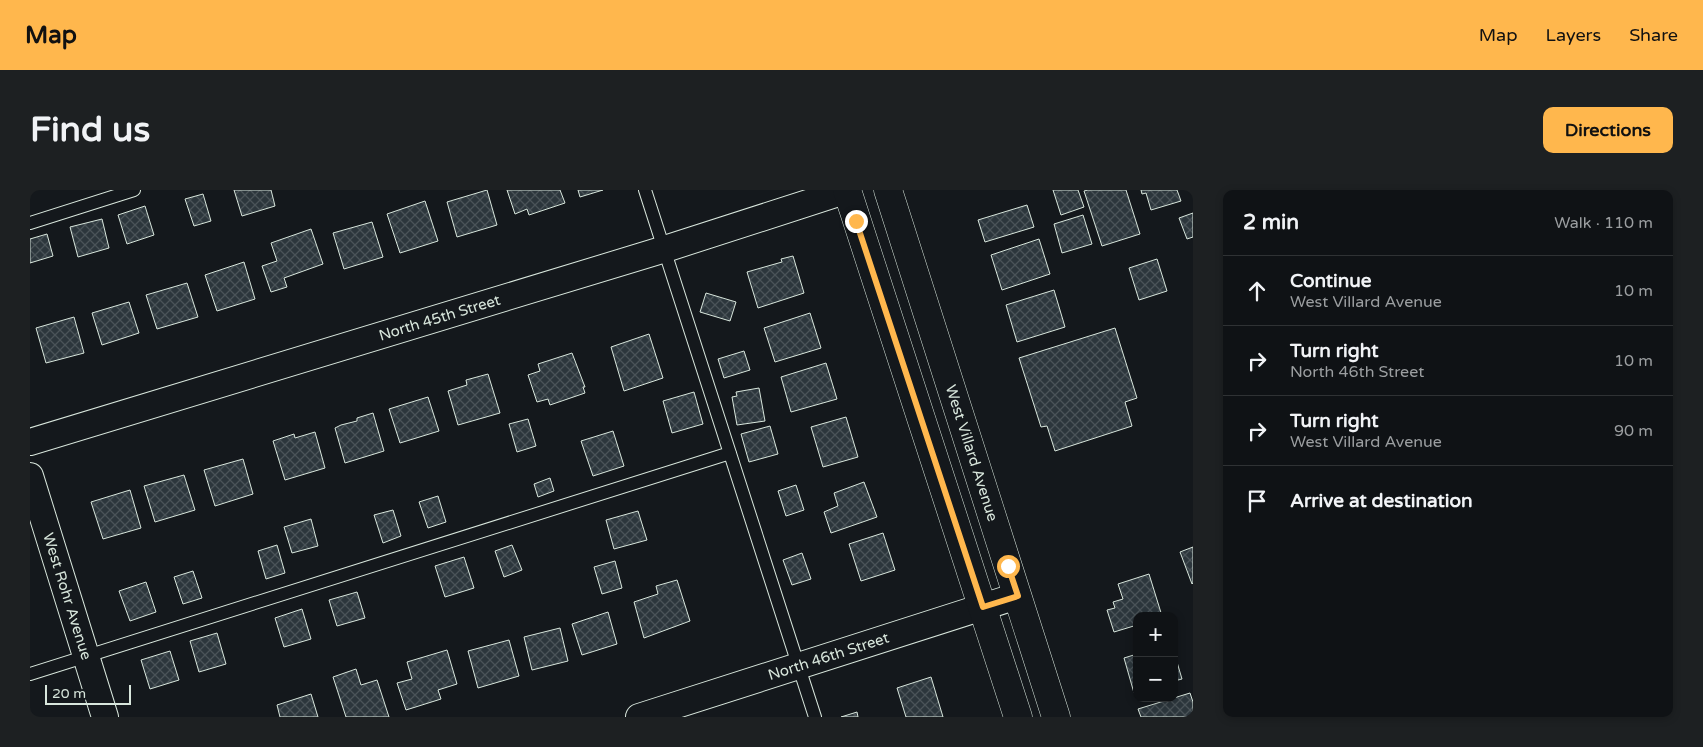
<!DOCTYPE html>
<meta charset="utf-8">
<style>
:root{--surface:#0f1215;--page:#1d2022;--text:#f1f3f6;--muted:#9b9ea0;--line:#2f3234;--accent:#ffb74d}
body{margin:0;font-family:"Varela Round",sans-serif;background:var(--page);color:var(--text)}
.controls{position:absolute;right:15px;bottom:15px;display:grid;overflow:hidden;border-radius:10px;box-shadow:0 2px 8px #0003}
.controls button{width:45px;height:45px;display:grid;place-items:center;padding:0;border:0;border-bottom:1px solid var(--line);background:var(--surface);color:var(--text);font:25px sans-serif}
.scale{position:absolute;left:15px;bottom:12px;width:86px;box-sizing:border-box;padding-left:5px;border:2px solid #d8e6dc;border-top:0;font-size:14px;line-height:18px;white-space:nowrap;color:#d8e6dc;-webkit-text-stroke:4px #14181c;paint-order:stroke}
.stop{position:absolute;width:15px;height:15px;margin:-11px;border:4px solid #ffb74d;border-radius:50%;background:#fff}
.stop.end{background:#ffb74d;border-color:#fff;box-shadow:0 1px 5px #0008}
.list{margin:0;padding:0;list-style:none}
h2{display:flex;justify-content:space-between;align-items:center;height:65px;margin:0;padding:0 20px;font-size:21px}
h2 small{font-size:16px;font-weight:400;color:var(--muted)}
.list li{display:grid;grid-template-columns:32px 1fr auto;gap:15px;align-items:center;box-sizing:border-box;height:70px;padding:0 20px;border-top:1px solid var(--line)}
.list b{display:block;font-size:19px;white-space:nowrap}
.list p{margin:0;font-size:16px;white-space:nowrap;color:var(--muted)}
.list em{font-size:16px;font-style:normal;color:var(--muted)}
.icon{flex:none;width:28px;height:28px;fill:none;stroke:currentColor;stroke-width:2;stroke-linecap:round;stroke-linejoin:round}
.map{position:relative;flex:none;width:1163px;height:527px;overflow:hidden;border-radius:10px}
header{display:flex;align-items:center;gap:30px;box-sizing:border-box;height:70px;padding:0 25px;background:var(--accent);color:#111}
header strong{font-size:24px}
nav{display:flex;gap:28px;margin-inline-start:auto;font-size:18px}
.intro{display:flex;align-items:center;justify-content:space-between;box-sizing:border-box;height:120px;padding:0 30px}
h1{margin:0;font-size:35px}
.button{padding:12px 22px;border-radius:10px;background:var(--accent);color:#111;font-size:18px;font-weight:700}
main{display:flex;gap:30px;padding:0 30px}
aside{flex:1;background:var(--surface);border-radius:10px;box-shadow:0 2px 8px #0003}
.map>svg:first-child{display:block}
</style>
<header>
<strong>Map</strong>
<nav><a>Map</a><a>Layers</a><a>Share</a></nav>
</header>
<div class="intro"><h1>Find us</h1><a class="button">Directions</a></div>
<main>
<div class="map">
<svg width="1163" height="527" viewBox="0 0 1163 527">
<defs>
<pattern id="building-cross-hatch" width="8" height="8" patternUnits="userSpaceOnUse" patternTransform="scale(1.25)"><rect width="8" height="8" fill="#2c363c"/><path d="M0 0l8 8M0 8l8-8" fill="none" stroke="#4a5358"/></pattern>
</defs>
<rect width="100%" height="100%" fill="#14181c"/>
<path fill="url(#building-cross-hatch)" stroke="#d8e6dc" d="M204,0h37l4,16 -33,10z
M457,0l10,35 -40,12 -10,-35z
M477,0h53l5,13 -36,12 -2,-6 -12,5z
M548,0h25l-23,7z
M1023,0h25l6,17 -23,8z
M1058,0h38l14,44 -38,12 -18,-55z
M1111,0h36l4,11 -30,9 -5,-17 -4,1z
M173,4l8,27 -17,5 -9,-27z
M395,11l13,40 -38,12 -13,-39z
M997,15l7,22 -49,15 -7,-22z
M115,16l9,29 -27,9 -9,-29z
M1163,23v24l-6,2 -8,-21z
M1053,25l9,29 -30,9 -8,-29z
M72,29l7,29 -31,9 -8,-30z
M342,32l11,35 -39,12 -11,-36z
M281,39l12,35 -39,14 3,9 -16,5 -9,-26 15,-5 -6,-18z
M17,44l6,22 -23,7v-24z
M1009,49l11,35 -48,16 -11,-35z
M763,66l11,37 -46,15 -11,-36 35,-10 -1,-3z
M1127,69l10,32 -28,9 -10,-32z
M214,72l11,37 -38,12 -12,-36z
M157,93l11,34 -41,12 -11,-34z
M1024,100l11,37 -48,15 -11,-37z
M676,103l30,9 -6,19 -30,-9z
M99,112l10,31 -37,12 -10,-32z
M780,123l11,35 -46,14 -11,-34z
M44,127l10,36 -38,10 -10,-35z
M1085,138l22,70 -12,4 7,24 -77,25 -8,-25 -6,1 -22,-69z
M619,144l14,44 -39,13 -13,-44z
M714,161l6,19 -26,8 -6,-19z
M542,163l13,34h-2l2,6 -35,12 -2,-6 -11,3 -9,-27 12,-4 -2,-7z
M796,173l11,36 -46,13 -10,-35z
M458,184l12,39 -42,12 -10,-34 19,-6 -1,-5z
M729,198l6,33 -28,4 -5,-28 5,-1 -1,-4z
M664,202l9,32 -31,9 -9,-32z
M398,207l11,34 -39,12 -11,-34z
M343,223l11,38 -39,12 -10,-35 6,-3 16,-4v-3z
M816,227l12,40 -35,10 -12,-40z
M498,229l8,27 -19,6 -8,-28z
M740,236l8,28 -29,8 -8,-28z
M583,241l11,35 -31,10 -12,-35z
M285,242l10,36 -40,12 -12,-39 21,-7 1,4z
M213,269l10,35 -38,12 -11,-36z
M154,285l11,35 -40,12 -11,-36z
M520,288l4,13 -16,6 -4,-13z
M834,292l13,35 -46,16 -7,-21 14,-6 -4,-13z
M766,295l8,25 -18,6 -8,-25z
M100,300l11,38 -38,11 -12,-37z
M408,306l8,26 -18,6 -9,-26z
M363,320l8,26 -18,7 -9,-28z
M608,321l9,29 -33,9 -8,-29z
M281,329l7,27 -26,7 -8,-26z
M853,343l12,37 -34,11 -12,-37z
M247,355l8,28 -19,6 -8,-28z
M482,355l10,25 -18,7 -9,-26z
M1163,357v36l-1,1 -12,-32z
M772,363l9,26 -19,6 -9,-25z
M434,367l10,31 -29,9 -10,-31z
M585,371l7,27 -20,6 -8,-27z
M163,381l9,27 -19,6 -9,-27z
M1119,384l13,42h-25v9l-23,7 -7,-22 8,-2 -2,-6 10,-3 -5,-15z
M647,390l13,41 -46,17 -10,-36 24,-8 -2,-8z
M116,392l10,30 -26,9 -11,-30z
M327,402l8,26 -28,8 -8,-26z
M272,419l9,30 -27,8 -9,-29z
M578,422l9,32 -35,11 -10,-31z
M530,438l8,33 -36,9 -8,-33z
M187,443l9,31 -27,8 -9,-31z
M479,450l10,36 -41,12 -10,-37z
M417,460l10,34 -19,6 3,9 -35,11 -9,-27 15,-4 -5,-17z
M140,461l9,29 -29,9 -9,-29z
M1144,462l8,27 -8,2z
M1107,464v38l-3,1 -10,-35z
M326,479l5,16 16,-5 12,37h-43l-13,-40z
M901,487l12,40h-37l-9,-29z
M1160,503l3,9v15h-52l-3,-8z
M281,504l7,23h-38l-3,-12z
M827,522l1,5h-17z"/>
<g fill="none" stroke-linecap="round" stroke-linejoin="round">
<defs>
<path id="lane" d="M615,0l170,527
M0,33l104,-33
M0,484l700,-221"/>
<g id="street">
<path id="s1" d="M0,252l635,-193 183,-59"/>
<path id="s2" d="M0,286l75,241"/>
<path id="s3" d="M609,527l378,-121"/>
</g>
<g id="secondary">
<path d="M817,0l171,527"/>
<path id="s4" d="M858,0l168,527"/>
</g>
</defs>
<use href="#lane" stroke="#d8e6dc" stroke-width="14"/>
<use href="#street" stroke="#d8e6dc" stroke-width="28"/>
<use href="#secondary" stroke="#d8e6dc" stroke-width="29"/>
<use href="#lane" stroke="#14181c" stroke-width="12"/>
<use href="#street" stroke="#14181c" stroke-width="26"/>
<use href="#secondary" stroke="#14181c" stroke-width="28"/>
</g>
<g fill="none" stroke-linecap="round" stroke-linejoin="round">
<path stroke="#ffb74d" stroke-width="6" d="M826,31l127,386 35,-11 -10,-30"/>
</g>
<g text-anchor="middle" dominant-baseline="central" stroke-width="4" stroke-linejoin="round" paint-order="stroke">
<g font-size="15" fill="#d8e6dc" stroke="#14181c">
<text stroke="none"><textPath href="#s1" startOffset="428">North 45th Street</textPath></text>
<text stroke="none"><textPath href="#s4" startOffset="276">West Villard Avenue</textPath></text>
<text stroke="none"><textPath href="#s2" startOffset="126">West Rohr Avenue</textPath></text>
<text stroke="none"><textPath href="#s3" startOffset="199">North 46th Street</textPath></text>
</g>
</g>
</svg>
<div class="controls">
<button>+</button>
<button>−</button>
</div>
<div class="scale">20 m</div>
<div class="stop" style="left:978px;top:376px"></div>
<div class="stop end" style="left:826px;top:31px"></div>
</div>
<aside>
<h2>2 min<small>Walk · 110 m</small></h2>
<ul class="list">
<li><svg class="icon" aria-label="ahead" viewBox="0 0 24 24"><path d="M12 20V5M6 11l6-6 6 6"/></svg><div><b>Continue</b><p>West Villard Avenue</p></div><em>10 m</em></li>
<li><svg class="icon" aria-label="right" viewBox="0 0 24 24"><path d="M7 20v-9h11M14 6l5 5-5 5"/></svg><div><b>Turn right</b><p>North 46th Street</p></div><em>10 m</em></li>
<li><svg class="icon" aria-label="right" viewBox="0 0 24 24"><path d="M7 20v-9h11M14 6l5 5-5 5"/></svg><div><b>Turn right</b><p>West Villard Avenue</p></div><em>90 m</em></li>
<li><svg class="icon" aria-label="arrive" viewBox="0 0 24 24"><path d="M6 21V4h12l-3 4 3 4H6"/></svg><div><b>Arrive at destination</b></div></li>
</ul>
</aside>
</main>
